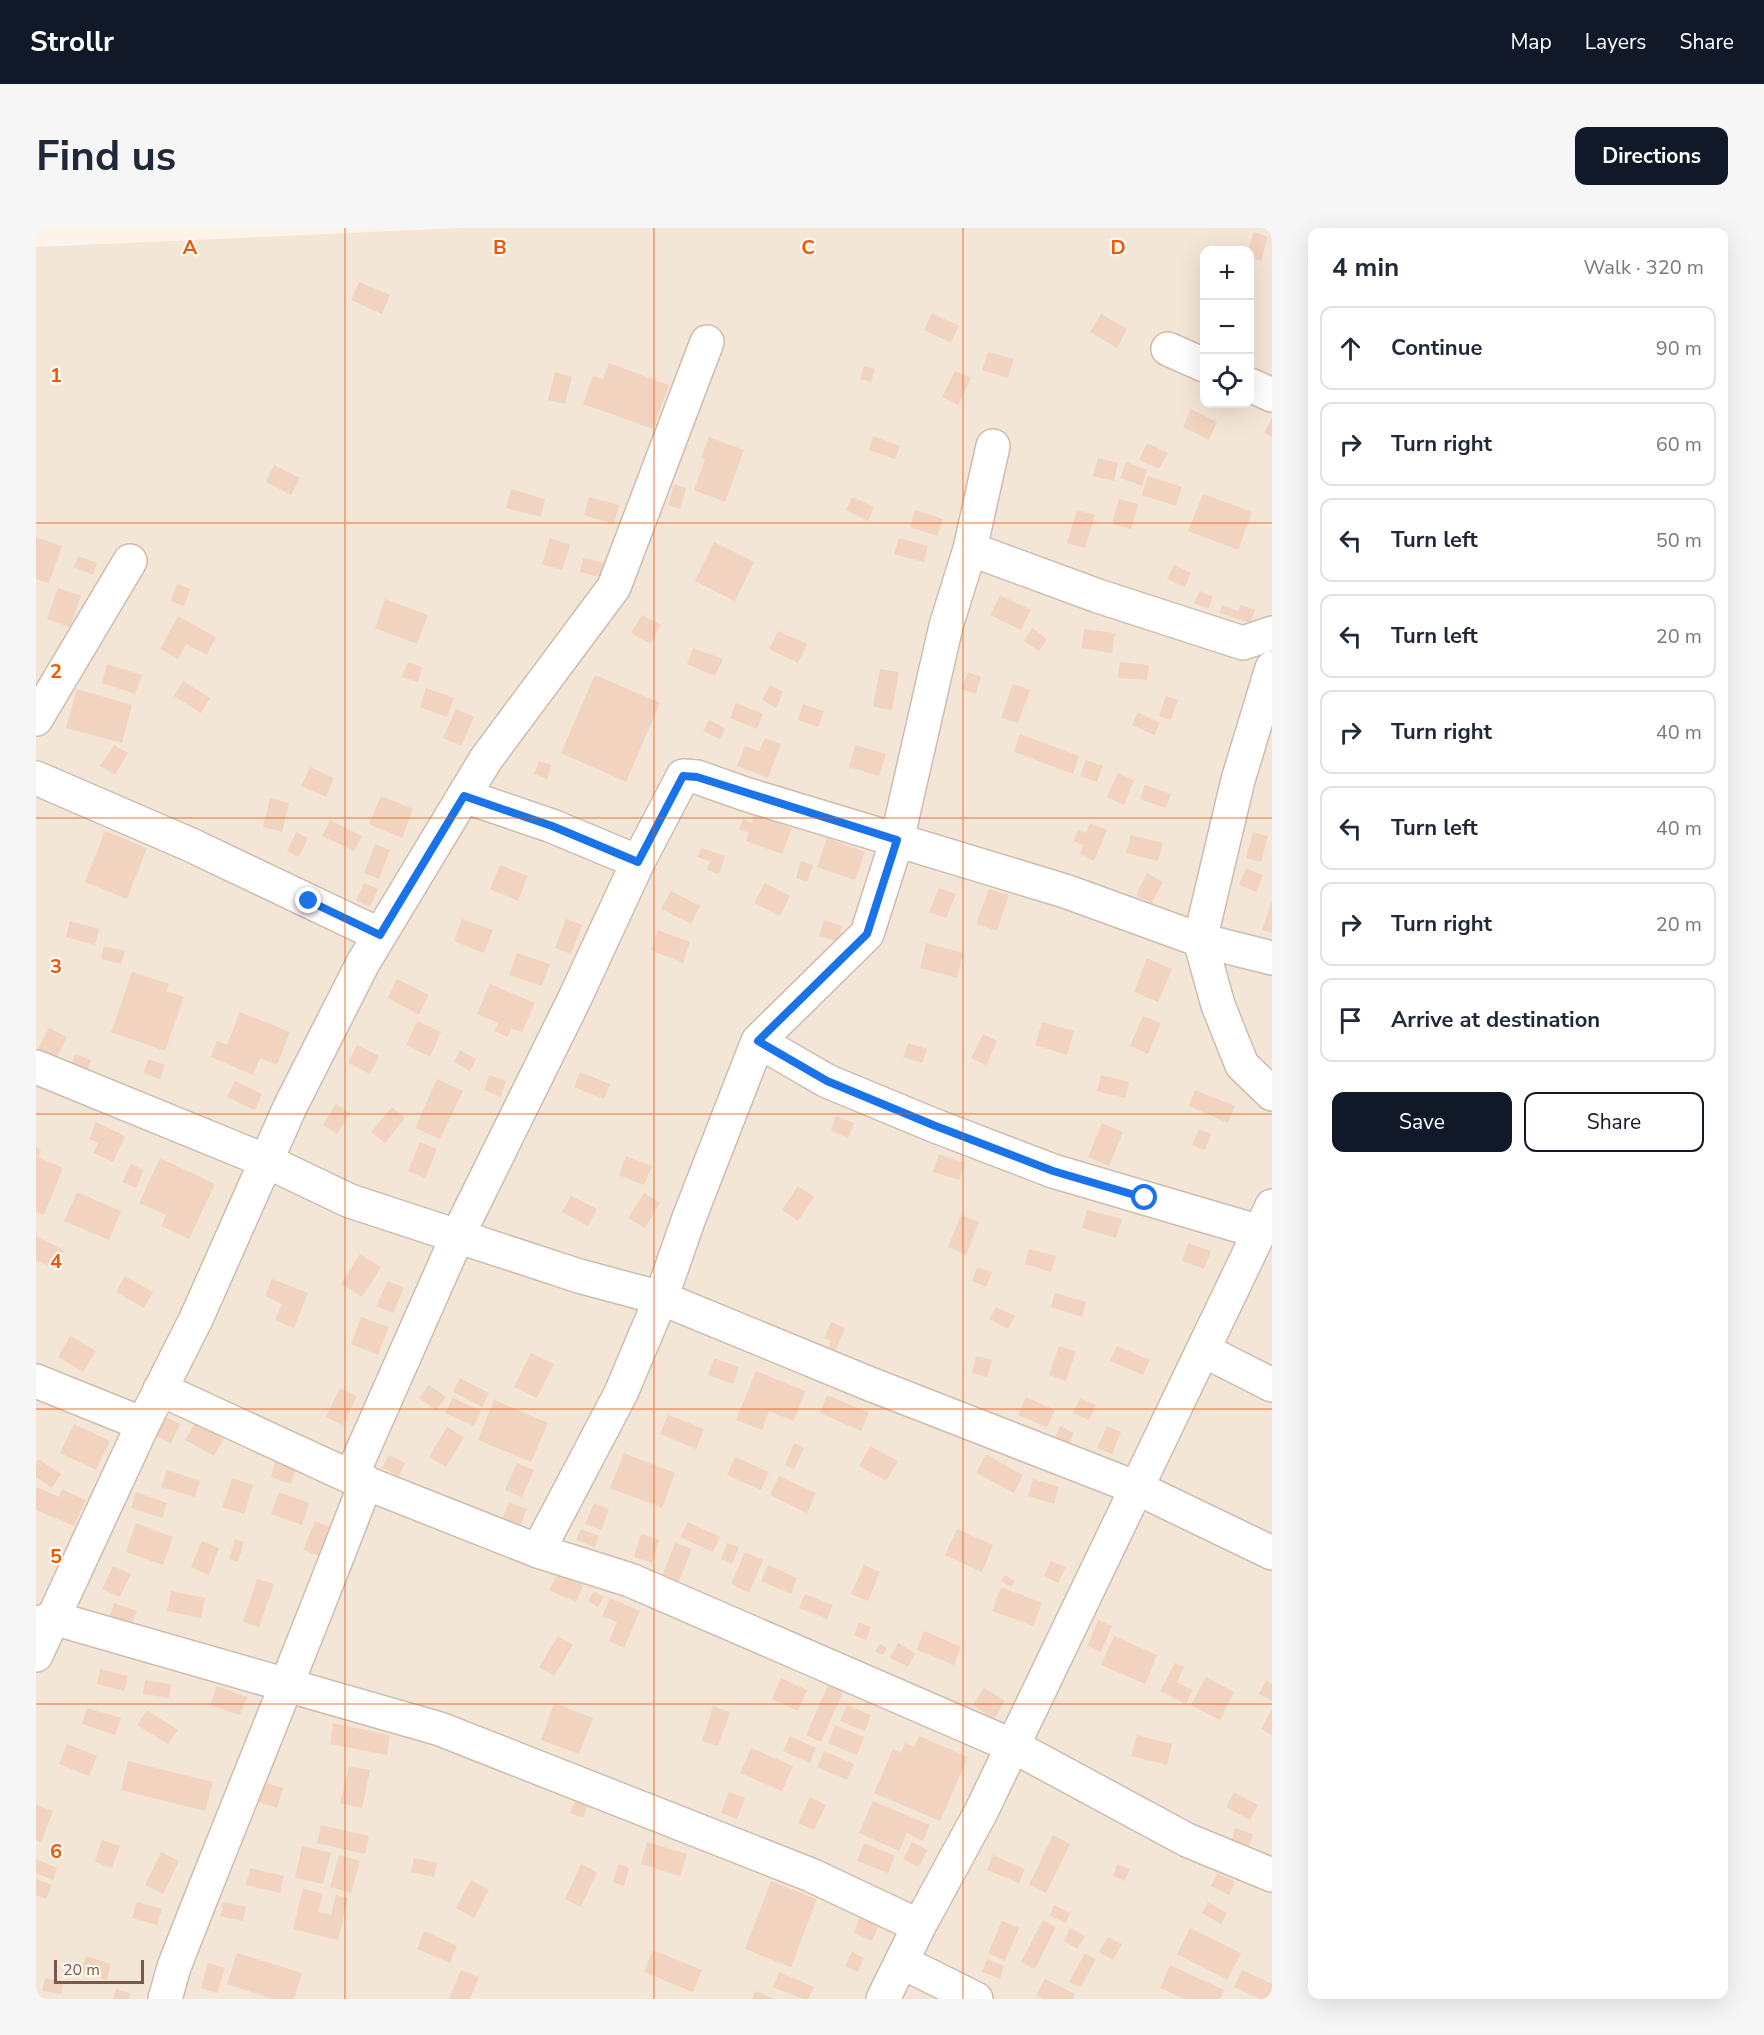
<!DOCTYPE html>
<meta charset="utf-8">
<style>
:root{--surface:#fff;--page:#f6f6f7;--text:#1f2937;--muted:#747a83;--line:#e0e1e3;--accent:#111827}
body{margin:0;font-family:"Nunito Sans",sans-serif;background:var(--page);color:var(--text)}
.controls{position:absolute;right:18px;top:18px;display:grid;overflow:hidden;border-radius:12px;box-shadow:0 6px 24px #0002}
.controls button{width:54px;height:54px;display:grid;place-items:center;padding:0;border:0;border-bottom:2px solid var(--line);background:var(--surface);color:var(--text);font:30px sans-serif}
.scale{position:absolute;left:18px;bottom:15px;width:90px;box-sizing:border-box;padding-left:6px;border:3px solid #765b4c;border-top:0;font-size:16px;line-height:21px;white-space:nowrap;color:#765b4c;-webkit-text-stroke:4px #fff8ee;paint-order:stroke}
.stop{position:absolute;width:18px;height:18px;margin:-14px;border:4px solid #1a73e8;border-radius:50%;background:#fff}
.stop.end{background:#1a73e8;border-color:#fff;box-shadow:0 2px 6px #0008}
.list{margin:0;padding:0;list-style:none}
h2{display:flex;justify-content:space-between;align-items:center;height:78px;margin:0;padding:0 24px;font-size:26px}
h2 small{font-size:20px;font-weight:400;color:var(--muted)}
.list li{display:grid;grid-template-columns:39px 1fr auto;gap:18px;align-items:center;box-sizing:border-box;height:84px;margin:0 12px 12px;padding:0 12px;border:2px solid var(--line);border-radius:12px}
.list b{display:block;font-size:22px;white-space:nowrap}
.list em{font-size:20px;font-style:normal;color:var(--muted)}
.actions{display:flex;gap:12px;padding:18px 24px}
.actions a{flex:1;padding:14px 0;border:2px solid var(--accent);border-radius:12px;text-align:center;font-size:21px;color:var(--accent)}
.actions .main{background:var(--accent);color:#fff}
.icon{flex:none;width:33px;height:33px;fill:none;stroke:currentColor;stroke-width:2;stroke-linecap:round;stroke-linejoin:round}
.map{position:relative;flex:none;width:1236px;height:1771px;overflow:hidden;border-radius:12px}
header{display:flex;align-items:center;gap:36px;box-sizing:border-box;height:84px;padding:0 30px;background:var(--accent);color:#fff}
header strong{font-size:28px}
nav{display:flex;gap:33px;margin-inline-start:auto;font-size:21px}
.intro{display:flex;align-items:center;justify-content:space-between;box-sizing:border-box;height:144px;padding:0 36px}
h1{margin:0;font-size:42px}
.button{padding:15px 27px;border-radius:12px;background:var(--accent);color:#fff;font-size:21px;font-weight:700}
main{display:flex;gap:36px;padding:0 36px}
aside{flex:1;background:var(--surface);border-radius:12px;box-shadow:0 6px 24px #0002}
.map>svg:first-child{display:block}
</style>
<header>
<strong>Strollr</strong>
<nav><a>Map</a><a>Layers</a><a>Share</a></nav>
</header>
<div class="intro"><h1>Find us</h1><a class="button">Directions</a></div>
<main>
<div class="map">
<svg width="1236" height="1771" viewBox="0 0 1236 1771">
<rect width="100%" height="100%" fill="#fcf4e8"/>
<path fill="#f4e6d6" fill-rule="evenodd" d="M427,0h809v1771h-1236v-1752zM1168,22h46v154h-46z"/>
<path fill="#f1d3c0" d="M1218,4l14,5 -7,24 -11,-4v-7h-2z
M323,54l31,13 -8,19 -31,-14z
M896,85l27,13 -8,17 -27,-13z
M1065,86l26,15 -10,19 -27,-16z
M952,124l26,7 -6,19 -26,-8z
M573,135l60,22 -16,44 -70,-25 10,-28 10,3z
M828,138l11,3 -4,13 -11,-3z
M919,143l16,7 -13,27 -16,-8z
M519,144l17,5 -7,27 -17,-4z
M1155,181l26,13 -8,18 -26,-13z
M1236,189v20l-8,-4z
M837,208l27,10 -5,13 -26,-9z
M673,209l35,13 -19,52 -31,-12 11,-31 -4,-1z
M1111,215l21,10 -9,16 -20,-9z
M1062,230l20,5 -4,18 -21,-5z
M1090,234l21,8 -5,16 -22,-8z
M238,237l26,13 -9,17 -25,-13z
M1112,248l34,11 -6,19 -34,-11z
M638,256l12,4 -6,21 -12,-4z
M475,261l34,10 -4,18 -35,-9z
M1167,266l49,18 -14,38 -50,-19z
M553,269l30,8 -5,19 -30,-9z
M816,269l22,10 -6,14 -22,-11z
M1083,271l19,5 -7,25 -19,-5z
M879,282l28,9 -6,17 -27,-9z
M1041,282l18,5 -10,33 -18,-5z
M0,309l26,9 -13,37 -13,-4z
M514,310l20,7 -8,25 -20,-6z
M863,310l29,8 -4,16 -30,-8z
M678,314l40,20 -19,39 -40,-20z
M42,328l19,7 -4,12 -19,-8z
M547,330l23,5 -4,15 -22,-6z
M1138,337l17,8 -6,14 -18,-8z
M141,356l13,5 -6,17 -13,-5z
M22,360l23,8 -11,31 -23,-8z
M1164,363l13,6 -5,12 -14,-6z
M964,367l31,15 -10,20 -31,-15z
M349,371l43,16 -11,29 -42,-16z
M1186,377l16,6 3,-6 14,5 -5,13 -30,-10z
M606,387l19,10 -11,19 -19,-11z
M142,388l38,21 -9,18 -21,-11 -8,15 -18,-10z
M996,400l15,11 -8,12 -15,-10z
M1048,401l31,4 -3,20 -30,-5z
M742,403l29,13 -9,19 -29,-14z
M657,420l30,11 -8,17 -28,-12z
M372,434l14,5 -4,15 -16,-5z
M1084,434l29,3 -2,15 -29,-2z
M71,436l35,11 -7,19 -33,-11z
M844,441l19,3 -7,38 -19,-3z
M932,444l13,5 -5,17 -15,-5z
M559,447l65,28 -34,79 -65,-29z
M147,453l27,17 -9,15 -27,-17z
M977,456l17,6 -12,33 -17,-5z
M734,457l13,7 -7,16 -14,-8z
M390,460l28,10 -7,19 -27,-10z
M41,461l55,16 -10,38 -56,-15z
M1130,468l12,4 -7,20 -12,-4z
M700,475l27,11 -6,15 -27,-11z
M767,476l21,7 -6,16 -20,-7z
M420,481l18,8 -13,29 -18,-8z
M1102,484l22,11 -6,12 -22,-10z
M673,492l16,8 -5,11 -17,-8z
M984,506l59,22 -6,18 -59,-22z
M729,510l16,6 -13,34 -31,-12 8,-20 14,5z
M78,517l14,8 -13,22 -15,-9z
M819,517l31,9 -7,22 -30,-9z
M1050,532l17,6 -6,16 -17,-6z
M503,533l13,4 -5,14 -13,-5z
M274,539l24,11 -8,19 -25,-11z
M1082,545l16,7 -10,25 -17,-8z
M1109,557l26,9 -5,14 -26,-9z
M345,568l32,13 -11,29 -33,-14z
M234,570l19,5 -7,29 -19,-5z
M719,586l37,14 -10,26 -36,-13 3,-8 -10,-4 4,-10 9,4z
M294,592l32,16 -8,15 -32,-15z
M1054,595l17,7 -13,31 -14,-7 3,-9 -10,-4 5,-11 8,3z
M69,603l42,17 -20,51 -42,-17z
M260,604l12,6 -9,19 -12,-6z
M1217,604l15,4 -7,26 -15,-4z
M1095,607l32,8 -5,18 -32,-8z
M791,610l38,14 -10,28 -38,-13z
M339,616l15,6 -11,29 -15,-6z
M665,620l24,8 -6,18 -12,-4 3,-9 -13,-4z
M765,633l12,4 -6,17 -11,-4z
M464,637l28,11 -10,25 -28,-12z
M1210,640l17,7 -7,17 -17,-7z
M1111,645l16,9 -11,21 -16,-8z
M328,655l14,6 -8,18 -14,-6z
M729,655l25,13 -10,20 -26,-13z
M903,660l17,6 -10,24 -17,-6z
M953,661l20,6 -12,36 -21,-7z
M635,663l29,15 -9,18 -30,-15z
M1236,673v32l-10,-3z
M426,691l31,11 -9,23 -30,-12z
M530,691l16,6 -11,29 -16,-6z
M788,692l18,6 -2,6 8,3 -3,9 -26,-8z
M34,693l29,8 -4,16 -29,-8z
M622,702l32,12 -7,21 -32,-13z
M890,715l37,10 -6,25 -37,-10z
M68,718l21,5 -4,13 -20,-5z
M481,725l33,11 -8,22 -33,-11z
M1111,730l25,11 -14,33 -24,-10z
M96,744l37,12 -3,7 18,6 -19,54 -54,-19z
M361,751l32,16 -10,20 -31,-17z
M454,756l45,19 -13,29 -11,-4 -3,9 -14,-6 4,-8 -21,-9z
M204,784l50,20 -13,33 -17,-7 -7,17 -42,-18 6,-16 10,4z
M1107,788l18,7 -13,31 -18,-8z
M381,793l24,11 -11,25 -24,-12z
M1006,794l32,9 -7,24 -32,-10z
M13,800l18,9 -11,21 -18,-9z
M947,806l14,7 -11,24 -15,-7z
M872,815l19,6 -5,14 -19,-6z
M321,817l22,11 -9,18 -22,-11z
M424,822l16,9 -6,12 -16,-9z
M39,826l16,6 -5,14 -16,-6z
M113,831l16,6 -5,14 -17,-6z
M544,844l30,12 -6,15 -30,-12z
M453,847l17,6 -5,16 -17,-7z
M1065,847l28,7 -4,16 -28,-7z
M401,851l26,12 -23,48 -25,-11z
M199,853l27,13 -7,16 -28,-13z
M1159,862l40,16 -7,17 -39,-17z
M300,876l14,9 -13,21 -14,-9z
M356,879l13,11 -20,25 -14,-11z
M800,888l18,7 -6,15 -17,-7z
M60,894l29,14 -12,26 -20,-9 5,-10 -9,-4z
M1066,895l21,9 -14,34 -21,-9z
M1163,901l12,5 -6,16 -13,-5z
M384,914l17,7 -12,29 -17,-7z
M0,919l5,2 -3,8 25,11 -19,47 -8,-3z
M903,926l26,9 -6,17 -26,-8z
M590,928l26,10 -8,19 -25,-10z
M124,930l55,26 -26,55 -28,-13 5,-11 -27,-12z
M95,936l13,6 -8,18 -14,-6z
M762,958l16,11 -16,24 -16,-11z
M41,964l44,19 -12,29 -45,-19z
M608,965l16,10 -15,25 -17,-10z
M535,968l26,13 -9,17 -26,-14z
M1051,982l35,9 -6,19 -34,-10z
M925,987l18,7 -13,33 -18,-8z
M0,1008l28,14 -10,19 -18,-9z
M1152,1015l23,8 -7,18 -22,-8z
M993,1021l27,7 -5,16 -26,-8z
M324,1026l21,13 -19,30 -21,-13z
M941,1039l15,5 -6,15 -14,-6z
M89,1048l28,16 -9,16 -28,-16z
M236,1051l36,14 -14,35 -19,-8 7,-16 -17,-8z
M352,1053l16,7 -11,25 -17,-7z
M1019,1065l31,9 -4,15 -31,-10z
M960,1079l19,9 -7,13 -19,-10z
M325,1089l28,10 -11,28 -27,-11z
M795,1094l14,6 -9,22 -7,-3 2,-6 -7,-3z
M34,1108l26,15 -13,21 -25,-15z
M1023,1118l17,5 -10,30 -17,-6z
M1081,1118l33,14 -7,15 -33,-14z
M495,1125l23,11 -17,34 -23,-11z
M940,1128l16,4 -5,17 -15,-4z
M678,1130l25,9 -6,17 -25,-9z
M720,1143l49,20 -11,30 -25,-10 -7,19 -26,-10z
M424,1150l29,15 -7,14 -29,-15z
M393,1157l17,12 -10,13 -17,-12z
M304,1160l17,8 -14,29 -17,-8z
M791,1167l42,18 -8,18 -41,-18z
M990,1169l29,13 -8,17 -29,-12z
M417,1170l28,13 -7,15 -29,-13z
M1044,1170l16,7 -7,15 -16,-7z
M458,1172l54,23 -17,39 -53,-22z
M632,1187l36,14 -8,20 -36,-15z
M127,1188l17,8 -9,19 -17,-7z
M159,1195l29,16 -10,17 -29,-16z
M38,1196l36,17 -14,29 -36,-17z
M1024,1198l14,7 -5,11 -14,-7z
M1071,1198l14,6 -9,22 -15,-6z
M411,1199l17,10 -18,30 -17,-10z
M758,1215l10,5 -10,21 -9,-4z
M834,1218l28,15 -12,20 -27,-15z
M588,1225l51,20 -13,35 -52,-20z
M950,1226l37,21 -9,18 -38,-20z
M353,1227l16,8 -6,13 -17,-8z
M699,1229l34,15 -8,18 -34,-15z
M2,1231l23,15 -9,14 -16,-11v-14z
M240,1231l21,7 -6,18 -20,-7z
M481,1235l17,7 -12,27 -17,-7z
M131,1242l33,11 -5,16 -34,-10z
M743,1248l37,17 -9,20 -37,-18z
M196,1250l21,7 -9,29 -22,-7z
M997,1251l26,8 -5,17 -26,-8z
M0,1259l23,10 3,-8 24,11 -12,26 -38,-16z
M100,1264l31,11 -5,15 -31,-10z
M243,1264l30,11 -7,22 -31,-11z
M473,1274l18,7 -8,20 -18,-7z
M558,1275l15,6 -8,21 -16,-6z
M279,1293l15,6 -11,29 -16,-6z
M652,1294l32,15 -7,15 -33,-15z
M100,1295l37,14 -10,28 -37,-13z
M545,1301l18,7 -4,11 -19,-7z
M921,1301l36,16 -11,27 -37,-17z
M605,1306l18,6 -7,23 -18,-6z
M199,1311l9,3 -6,20 -9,-3z
M166,1313l17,7 -10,27 -18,-8z
M639,1315l17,6 -14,34 -16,-7z
M691,1315l12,4 -7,17 -11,-5z
M709,1324l18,8 -14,33 -18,-9z
M1015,1333l15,6 -8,16 -14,-7z
M732,1337l29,13 -6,16 -30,-13z
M828,1337l16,7 -12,29 -17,-7z
M77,1338l18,8 -11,23 -18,-8z
M521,1346l26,11 -7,17 -27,-12z
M969,1347l10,6 -4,6 -10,-6z
M221,1351l17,5 -15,43 -16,-5z
M965,1359l41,16 -9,23 -41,-15z
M135,1363l34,7 -4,20 -34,-7z
M558,1363l10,6 -6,10 -10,-6z
M769,1366l28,11 -6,14 -28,-11z
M574,1370l30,13 -16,37 -15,-7 8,-19 -15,-6z
M78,1375l23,8 -5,13 -22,-8z
M1062,1392l14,6 -11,26 -14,-6z
M823,1394l12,5 -5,13 -12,-5z
M888,1403l37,16 -7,18 -37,-15z
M522,1408l15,9 -19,31 -15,-9z
M1078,1408l43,19 -12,29 -44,-19z
M862,1415l17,10 -7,14 -18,-9z
M844,1416l7,4 -4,7 -8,-4z
M1139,1435l9,4 -7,15 16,8 -7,14 -26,-13z
M64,1441l28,7 -4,15 -27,-7z
M1170,1449l28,15 -14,28 -29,-15z
M745,1450l26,12 -9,21 -26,-12z
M109,1452l26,4 -2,14 -26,-4z
M1230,1452l6,4v17l-13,-7z
M792,1457l15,7 -22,50 -15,-7z
M181,1458l30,11 -7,18 -30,-10z
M948,1460l21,13 -11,18 -21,-14z
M518,1475l39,15 -14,36 -38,-14z
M811,1477l24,10 -6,16 -25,-10z
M677,1478l17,6 -12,34 -16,-5z
M51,1480l34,10 -6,17 -33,-11z
M1236,1481v26l-11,-6z
M111,1482l31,20 -10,14 -31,-19z
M297,1495l57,12 -3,20 -57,-11z
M799,1497l29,12 -7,18 -29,-12z
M1101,1507l35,9 -5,21 -36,-9z
M754,1508l26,12 -6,15 -27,-12z
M883,1508l49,21 -28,64 -66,-28 19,-44 8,4 4,-10 9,4z
M31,1516l30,12 -8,20 -30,-12z
M715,1520l42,18 -11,25 -42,-18z
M788,1523l30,13 -7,16 -30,-13z
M92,1533l85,21 -8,29 -84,-21z
M313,1538l21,4 -8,38 -22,-5z
M228,1554l19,6 -6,20 -19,-6z
M693,1564l16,6 -8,21 -16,-6z
M1198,1564l24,13 -8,15 -24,-13z
M774,1569l16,8 -12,25 -16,-7z
M539,1572l13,4 -5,14 -13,-5z
M837,1573l57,24 -7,16 -16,-8 -8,18 -40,-18z
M0,1577l17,6 -12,31 -5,-2z
M285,1597l48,11 -4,18 -48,-11z
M1199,1600l18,6 -4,12 -17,-6z
M1017,1607l17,9 -24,49 -17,-8z
M66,1612l18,6 -8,22 -17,-6z
M611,1614l40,12 -7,22 -39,-12z
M876,1614l15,8 -8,17 -16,-8z
M828,1615l31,13 -7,17 -31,-12z
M266,1618l29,7 -8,31 -28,-6z
M125,1624l18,9 -16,33 -18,-9z
M303,1627l21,6 -9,32 -21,-6z
M957,1627l32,14 -6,14 -32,-13z
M378,1630l23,5 -3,14 -23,-5z
M0,1631l21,9 -4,12 -17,-7z
M545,1636l16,8 -16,35 -16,-8z
M583,1636l10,4 -5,18 -11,-4z
M1081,1636l13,5 -5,12 -12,-5z
M214,1640l34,8 -4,17 -34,-8z
M1181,1645l18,9 -6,13 -18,-9z
M0,1651l16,6 -6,14 -10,-4z
M435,1652l18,10 -15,28 -18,-10z
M735,1653l46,18 -26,68 -46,-18z
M267,1660l20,6 -5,18 13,3 5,-20 12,3 -10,42 -45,-11z
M101,1674l25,7 -5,16 -25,-7z
M187,1674l23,5 -3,14 -23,-5z
M1172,1674l19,11 -6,11 -19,-11z
M1018,1677l16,8 -4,10 -16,-7z
M824,1689l19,8 -7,16 -18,-8z
M1007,1692l13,7 -21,42 -14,-7z
M966,1693l17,7 -14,33 -17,-8z
M1034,1700l15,8 -8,13 -13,-8z
M1154,1700l51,25 -14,27 -50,-26z
M388,1703l33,15 -7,17 -33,-14z
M1072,1709l14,7 -9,16 -14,-8z
M617,1722l49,20 -9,22 -49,-20z
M816,1724l12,6 -6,14 -13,-6z
M201,1725l65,20 -8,26h-21l-46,-15z
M1049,1725l11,6 -15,28 -12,-5z
M50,1728l25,8 -4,16 -26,-8z
M951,1731l17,7 -4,13 -18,-7z
M172,1735l17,5 -8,25 -16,-5z
M1134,1737l54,25 -4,9h-35l-25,-11z
M425,1742l18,7 -9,22h-21z
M1206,1742l30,14v15h-12l-26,-12z
M743,1744l35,15 -6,12h-5l-30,-12z
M9,1750l19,3 -3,13 -19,-3z
M1009,1751l30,15 -2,5h-29l-8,-4z
M80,1761l14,4 -1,6h-16z
M720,1763l18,8h-22z"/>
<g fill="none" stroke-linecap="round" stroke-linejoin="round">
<defs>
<path id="minor" d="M1132,121l36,16
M1214,157l22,10
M934,321l128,47 145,47 29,-10
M1236,440l-34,112 -38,160 18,65 24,60 30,29
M0,491l94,-158
M0,550l155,67 189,90
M428,568l88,30 86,36
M722,813l69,40 106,44 120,46 207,61
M0,839l230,94 84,40 229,75 82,22 209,86 267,104 135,65
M1167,1122l69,35
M0,1153l107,43
M124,1161l191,88 187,74 92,29 383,166 174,94 85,35
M315,1249l107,-242 116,-235 64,-138 45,-86 14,1 48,17 320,97 135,49 72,18
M502,1323l83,-158 40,-95 28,-80 69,-177 109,-107 30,-94 49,-214 24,-77 23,-103
M0,1396l17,-6 387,111 371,146 108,51
M0,1427l107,-231 53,-105 94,-212 73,-144 123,-204 128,-172 93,-245
M866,1734l74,37
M129,1771l9,-32c63,-162 130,-322 192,-485
M847,1771l36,-73 62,-114 291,-606"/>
</defs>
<use href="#minor" stroke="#cebcae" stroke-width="36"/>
<use href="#minor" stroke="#fff" stroke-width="33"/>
</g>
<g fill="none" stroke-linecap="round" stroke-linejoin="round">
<path stroke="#1a73e8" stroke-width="8" d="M273,673l71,34 84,-139 88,30 86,36 45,-86 14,1 200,63 -30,94 -109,107 69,40 106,44 120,46 92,27"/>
</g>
<path fill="none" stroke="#e8590c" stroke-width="1.5" stroke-opacity="0.55" d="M309,0v1771M618,0v1771M927,0v1771M0,295h1236M0,590h1236M0,886h1236M0,1181h1236M0,1476h1236"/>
<g font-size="20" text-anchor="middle" font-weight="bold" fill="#e8590c" stroke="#fff8ee" stroke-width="4.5" stroke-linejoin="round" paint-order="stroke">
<text x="154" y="26">A</text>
<text x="464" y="26">B</text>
<text x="772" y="26">C</text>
<text x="1082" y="26">D</text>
<text x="20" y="154">1</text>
<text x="20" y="450">2</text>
<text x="20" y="745">3</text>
<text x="20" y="1040">4</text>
<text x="20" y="1335">5</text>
<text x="20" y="1630">6</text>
</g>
</svg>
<div class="controls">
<button>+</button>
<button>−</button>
<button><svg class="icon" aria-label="locate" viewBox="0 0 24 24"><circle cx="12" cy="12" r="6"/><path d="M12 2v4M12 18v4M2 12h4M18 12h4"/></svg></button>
</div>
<div class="scale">20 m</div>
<div class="stop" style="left:1109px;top:970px"></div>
<div class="stop end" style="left:273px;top:673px"></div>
</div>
<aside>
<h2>4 min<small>Walk · 320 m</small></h2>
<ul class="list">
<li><svg class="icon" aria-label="ahead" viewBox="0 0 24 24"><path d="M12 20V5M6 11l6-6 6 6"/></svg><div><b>Continue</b></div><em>90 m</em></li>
<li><svg class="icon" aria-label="right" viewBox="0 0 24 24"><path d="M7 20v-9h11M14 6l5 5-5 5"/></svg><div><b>Turn right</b></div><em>60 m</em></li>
<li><svg class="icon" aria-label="left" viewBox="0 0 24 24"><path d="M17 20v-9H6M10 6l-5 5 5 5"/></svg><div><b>Turn left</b></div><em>50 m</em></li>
<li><svg class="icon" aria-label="left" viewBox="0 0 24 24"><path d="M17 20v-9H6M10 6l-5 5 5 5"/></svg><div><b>Turn left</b></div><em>20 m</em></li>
<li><svg class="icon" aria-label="right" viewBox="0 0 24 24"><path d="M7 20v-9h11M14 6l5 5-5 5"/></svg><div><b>Turn right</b></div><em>40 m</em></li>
<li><svg class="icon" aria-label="left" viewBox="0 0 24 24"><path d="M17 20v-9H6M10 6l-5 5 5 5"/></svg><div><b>Turn left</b></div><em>40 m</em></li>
<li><svg class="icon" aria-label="right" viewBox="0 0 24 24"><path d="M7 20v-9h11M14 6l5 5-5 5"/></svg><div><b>Turn right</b></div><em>20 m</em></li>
<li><svg class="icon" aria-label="arrive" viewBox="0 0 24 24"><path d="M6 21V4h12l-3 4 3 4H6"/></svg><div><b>Arrive at destination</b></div></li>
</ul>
<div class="actions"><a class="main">Save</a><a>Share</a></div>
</aside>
</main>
